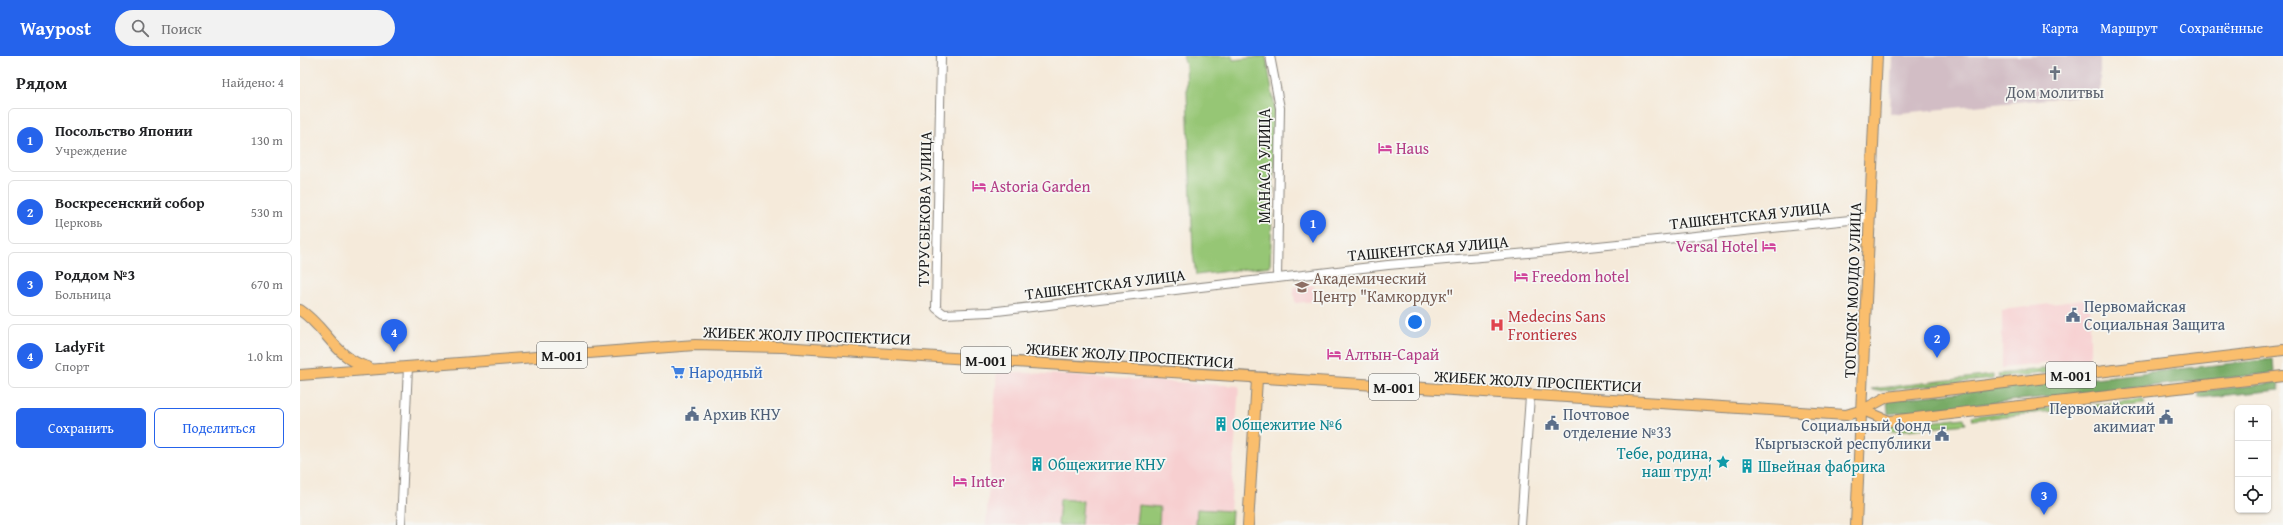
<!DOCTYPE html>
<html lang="ru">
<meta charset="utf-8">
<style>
:root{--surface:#fff;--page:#f2f2f2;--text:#202124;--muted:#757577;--line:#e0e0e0;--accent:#2563eb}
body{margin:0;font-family:"Gentium Book Plus",serif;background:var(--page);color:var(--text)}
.controls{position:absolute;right:12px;bottom:12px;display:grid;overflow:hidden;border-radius:6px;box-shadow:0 1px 3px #0004}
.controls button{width:36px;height:36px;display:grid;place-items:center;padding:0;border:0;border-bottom:1px solid var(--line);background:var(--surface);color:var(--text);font:20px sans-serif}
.you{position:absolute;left:1115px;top:266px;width:14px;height:14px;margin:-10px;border:3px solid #fff;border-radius:50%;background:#1a73e8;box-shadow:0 0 0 6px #1a73e833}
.badge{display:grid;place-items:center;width:26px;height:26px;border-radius:50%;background:var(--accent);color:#fff;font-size:13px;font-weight:700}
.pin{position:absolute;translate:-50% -33px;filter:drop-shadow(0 1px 2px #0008)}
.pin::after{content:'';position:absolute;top:21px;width:14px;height:12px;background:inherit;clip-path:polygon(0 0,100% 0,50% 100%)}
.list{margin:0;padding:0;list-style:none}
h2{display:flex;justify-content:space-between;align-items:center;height:52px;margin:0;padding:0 16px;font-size:17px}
h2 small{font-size:13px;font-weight:400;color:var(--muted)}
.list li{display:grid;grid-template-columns:26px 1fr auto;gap:12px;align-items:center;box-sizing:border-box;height:64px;margin:0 8px 8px;padding:0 8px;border:1px solid var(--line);border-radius:6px}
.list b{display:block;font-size:15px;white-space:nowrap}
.list p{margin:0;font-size:13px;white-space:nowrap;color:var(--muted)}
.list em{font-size:13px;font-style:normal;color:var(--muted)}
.actions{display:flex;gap:8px;padding:12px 16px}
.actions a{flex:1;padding:9px 0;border:1px solid var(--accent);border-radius:6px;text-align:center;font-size:14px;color:var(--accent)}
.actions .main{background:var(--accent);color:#fff}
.icon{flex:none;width:22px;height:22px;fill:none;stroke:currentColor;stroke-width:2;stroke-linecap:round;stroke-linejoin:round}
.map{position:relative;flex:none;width:1983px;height:469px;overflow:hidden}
header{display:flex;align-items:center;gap:24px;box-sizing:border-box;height:56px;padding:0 20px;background:var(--accent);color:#fff}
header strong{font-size:19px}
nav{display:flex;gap:22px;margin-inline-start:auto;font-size:14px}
.search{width:280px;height:36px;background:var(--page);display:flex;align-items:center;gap:10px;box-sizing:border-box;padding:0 14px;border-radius:22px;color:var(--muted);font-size:15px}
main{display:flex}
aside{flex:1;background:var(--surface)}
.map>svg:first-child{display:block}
</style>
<header>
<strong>Waypost</strong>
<div class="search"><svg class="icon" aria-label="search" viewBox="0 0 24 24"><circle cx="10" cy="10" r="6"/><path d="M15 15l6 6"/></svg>Поиск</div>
<nav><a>Карта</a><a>Маршрут</a><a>Сохранённые</a></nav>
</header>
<main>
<aside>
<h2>Рядом<small>Найдено: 4</small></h2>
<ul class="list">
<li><span class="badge">1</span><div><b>Посольство Японии</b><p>Учреждение</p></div><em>130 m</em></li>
<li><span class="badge">2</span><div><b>Воскресенский собор</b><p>Церковь</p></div><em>530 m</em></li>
<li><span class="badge">3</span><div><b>Роддом №3</b><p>Больница</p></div><em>670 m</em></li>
<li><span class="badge">4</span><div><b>LadyFit</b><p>Спорт</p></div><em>1.0 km</em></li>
</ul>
<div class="actions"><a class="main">Сохранить</a><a>Поделиться</a></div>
</aside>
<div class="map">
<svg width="1983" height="469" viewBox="0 0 1983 469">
<rect width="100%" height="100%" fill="#f6f6f2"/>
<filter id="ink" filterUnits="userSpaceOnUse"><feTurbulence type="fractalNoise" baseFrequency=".025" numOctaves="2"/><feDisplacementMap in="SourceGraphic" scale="8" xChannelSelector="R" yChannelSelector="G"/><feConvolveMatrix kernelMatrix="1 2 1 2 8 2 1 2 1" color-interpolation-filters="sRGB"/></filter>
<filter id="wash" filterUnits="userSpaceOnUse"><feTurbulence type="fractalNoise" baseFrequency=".012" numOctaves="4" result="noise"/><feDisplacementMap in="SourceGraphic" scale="16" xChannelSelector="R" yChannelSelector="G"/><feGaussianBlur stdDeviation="0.9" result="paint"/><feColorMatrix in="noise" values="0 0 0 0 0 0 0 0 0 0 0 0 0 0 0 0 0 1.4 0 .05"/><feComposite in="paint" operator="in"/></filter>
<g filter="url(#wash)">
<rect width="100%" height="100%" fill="#f5eada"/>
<path fill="#f7cfd0" d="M1014,229l1,16 -20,2 -2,-16z
M1790,243v60l-88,9v-58z
M697,315l242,15 -10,139h-243z"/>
<path fill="#d2bdc5" d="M1592,0h208v38l-210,20z"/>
<path fill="#96c675" stroke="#597148" d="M883,0h49l1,4 33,-4 10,58 -6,152 -74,9 -3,-21 -7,-188z
M1789,308v4l-90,10 -1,-4z
M1693,319v4l-115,12 -7,-2z
M1843,343l2,5 -60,6 2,-4z
M1770,349v4l-97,11 -1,-4z
M1664,362l2,6 -37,4 1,-6z
M1621,366l5,6 -37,4v-7z
M760,443l23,2 -2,24h-23z
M838,449l22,2 -1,18h-23z
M897,453l35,2 -1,14h-35z"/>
<path fill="#78ab66" stroke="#4a6441" d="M1973,303l1,14 -386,41 -1,-14z
M1974,327h4l2,7 -82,8 2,-7z"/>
</g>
<g filter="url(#ink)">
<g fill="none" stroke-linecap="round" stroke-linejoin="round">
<defs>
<path id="minor" d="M641,0l-5,252 8,6 45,-2 399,-47 152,-13 329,-34
M970,0l10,52 -3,169
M101,469l7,-159
M1221,469l9,-129"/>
<path id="major" d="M0,254c26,17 36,49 68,57
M0,319l395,-30 87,2 1064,68 17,-5 24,-13 396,-47
M1563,354l26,11 394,-45
M948,469l9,-146
M1556,469l21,-469"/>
</defs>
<use href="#minor" stroke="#88837b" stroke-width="10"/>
<use href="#major" stroke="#88837b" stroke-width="12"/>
<use href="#minor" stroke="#fff" stroke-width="8"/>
<use href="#major" stroke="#fabe6d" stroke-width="10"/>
</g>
</g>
<defs>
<symbol id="church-bare" viewBox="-9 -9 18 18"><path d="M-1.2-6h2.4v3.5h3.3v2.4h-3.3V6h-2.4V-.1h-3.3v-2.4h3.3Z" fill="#6b7280" stroke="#f6f6f2" stroke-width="2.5" paint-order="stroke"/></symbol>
<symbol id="hotel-bare" viewBox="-9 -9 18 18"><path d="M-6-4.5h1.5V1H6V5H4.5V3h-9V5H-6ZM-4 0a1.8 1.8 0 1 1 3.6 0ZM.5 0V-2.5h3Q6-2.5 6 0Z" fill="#d1479c" stroke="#f6f6f2" stroke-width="2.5" paint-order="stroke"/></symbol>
<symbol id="university-bare" viewBox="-9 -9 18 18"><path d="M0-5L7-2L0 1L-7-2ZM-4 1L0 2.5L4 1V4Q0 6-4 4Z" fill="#8d6e63" stroke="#f6f6f2" stroke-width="2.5" paint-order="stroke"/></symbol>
<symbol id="civic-bare" viewBox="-9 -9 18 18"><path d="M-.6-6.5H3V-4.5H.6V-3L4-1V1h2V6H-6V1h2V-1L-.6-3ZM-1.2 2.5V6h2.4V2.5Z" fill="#5c6f8a" stroke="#f6f6f2" stroke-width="2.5" paint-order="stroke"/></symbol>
<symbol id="hospital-bare" viewBox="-9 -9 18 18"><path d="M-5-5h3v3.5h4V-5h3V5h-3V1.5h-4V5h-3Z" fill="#e0444e" stroke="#f6f6f2" stroke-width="2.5" paint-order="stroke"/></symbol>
<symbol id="supermarket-bare" viewBox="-9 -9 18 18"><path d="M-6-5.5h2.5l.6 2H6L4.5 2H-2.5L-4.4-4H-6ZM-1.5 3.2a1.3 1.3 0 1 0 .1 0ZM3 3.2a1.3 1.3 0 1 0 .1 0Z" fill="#3f7fe0" stroke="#f6f6f2" stroke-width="2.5" paint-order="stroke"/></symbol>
<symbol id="building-bare" viewBox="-9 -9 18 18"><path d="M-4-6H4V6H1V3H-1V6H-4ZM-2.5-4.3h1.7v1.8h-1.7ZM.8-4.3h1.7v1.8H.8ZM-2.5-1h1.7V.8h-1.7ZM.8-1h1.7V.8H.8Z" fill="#0f9aa8" stroke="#f6f6f2" stroke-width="2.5" paint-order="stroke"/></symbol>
<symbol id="sight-bare" viewBox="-9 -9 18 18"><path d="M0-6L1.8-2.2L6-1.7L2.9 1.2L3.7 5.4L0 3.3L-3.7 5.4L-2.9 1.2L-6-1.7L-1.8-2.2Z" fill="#0f9aa8" stroke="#f6f6f2" stroke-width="2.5" paint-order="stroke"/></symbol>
</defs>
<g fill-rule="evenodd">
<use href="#church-bare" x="1745" y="7" width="20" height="20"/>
<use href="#hotel-bare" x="1075" y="82" width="20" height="20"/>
<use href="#hotel-bare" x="669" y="120" width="20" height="20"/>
<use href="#hotel-bare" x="1459" y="180" width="20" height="20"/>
<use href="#hotel-bare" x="1211" y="210" width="20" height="20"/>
<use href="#university-bare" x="992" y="221" width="20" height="20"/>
<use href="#civic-bare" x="1763" y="249" width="20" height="20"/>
<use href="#hospital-bare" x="1187" y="259" width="20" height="20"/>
<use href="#hotel-bare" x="1024" y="288" width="20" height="20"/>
<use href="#supermarket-bare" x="368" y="306" width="20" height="20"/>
<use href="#civic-bare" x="382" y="348" width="20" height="20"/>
<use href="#civic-bare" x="1856" y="351" width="20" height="20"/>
<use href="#civic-bare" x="1242" y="357" width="20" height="20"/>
<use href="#building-bare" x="911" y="358" width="20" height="20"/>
<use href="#civic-bare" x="1632" y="368" width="20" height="20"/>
<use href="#sight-bare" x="1413" y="396" width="20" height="20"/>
<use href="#building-bare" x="727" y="398" width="20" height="20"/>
<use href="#building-bare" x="1437" y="400" width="20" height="20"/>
<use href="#hotel-bare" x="650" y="415" width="20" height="20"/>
</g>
<g text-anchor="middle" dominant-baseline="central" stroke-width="3.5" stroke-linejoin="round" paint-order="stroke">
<g fill="#f6f6f2" stroke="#5d5d5c" stroke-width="1">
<rect x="237" y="286" width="50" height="26" rx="3"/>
<rect x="661" y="291" width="50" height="26" rx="3"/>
<rect x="1746" y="306" width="50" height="26" rx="3"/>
<rect x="1069" y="318" width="50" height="26" rx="3"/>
</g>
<g font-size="15" font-weight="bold" fill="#1c1c1c">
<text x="262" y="299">М-001</text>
<text x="686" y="304">М-001</text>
<text x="1771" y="319">М-001</text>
<text x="1094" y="331">М-001</text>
</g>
<g font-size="16" fill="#5b616d" stroke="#f6f6f2">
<text x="1755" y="36">Дом молитвы</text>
</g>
<g font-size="16" fill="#b23c85" stroke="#f6f6f2" text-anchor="start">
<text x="1096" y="92">Haus</text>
<text x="690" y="130">Astoria Garden</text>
<text x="1458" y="190" text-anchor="end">Versal Hotel</text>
<text x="1232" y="220">Freedom hotel</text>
<text x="1045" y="298">Алтын-Сарай</text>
<text x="671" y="425">Inter</text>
</g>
<g font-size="16" fill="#1c1c1c" stroke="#f6f6f2">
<text transform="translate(964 110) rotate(-90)">МАНАСА УЛИЦА</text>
<text transform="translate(624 153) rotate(-89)">ТУРУСБЕКОВА УЛИЦА</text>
<text transform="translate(1450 159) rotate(-6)">ТАШКЕНТСКАЯ УЛИЦА</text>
<text transform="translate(1128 192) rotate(-5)">ТАШКЕНТСКАЯ УЛИЦА</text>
<text transform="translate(805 228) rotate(-7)">ТАШКЕНТСКАЯ УЛИЦА</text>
<text transform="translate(1552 234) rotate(-88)">ТОГОЛОК МОЛДО УЛИЦА</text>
<text transform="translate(507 279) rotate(2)">ЖИБЕК ЖОЛУ ПРОСПЕКТИСИ</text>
<text transform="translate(830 299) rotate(4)">ЖИБЕК ЖОЛУ ПРОСПЕКТИСИ</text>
<text transform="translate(1238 325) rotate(3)">ЖИБЕК ЖОЛУ ПРОСПЕКТИСИ</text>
</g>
<g font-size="16" fill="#785e54" stroke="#f6f6f2" text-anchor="start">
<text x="1013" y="222">Академический<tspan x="1013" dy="18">Центр "Камкордук"</tspan></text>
</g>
<g font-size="16" fill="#4e5e75" stroke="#f6f6f2" text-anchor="start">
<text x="1784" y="250">Первомайская<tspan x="1784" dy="18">Социальная Защита</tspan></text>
<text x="1855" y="352" text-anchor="end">Первомайский<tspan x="1855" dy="18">акимиат</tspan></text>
<text x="403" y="358">Архив КНУ</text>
<text x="1263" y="358">Почтовое<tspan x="1263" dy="18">отделение №33</tspan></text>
<text x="1631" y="369" text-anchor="end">Социальный фонд<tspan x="1631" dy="18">Кыргызской республики</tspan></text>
</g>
<g font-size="16" fill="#be3a42" stroke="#f6f6f2" text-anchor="start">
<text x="1208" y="260">Medecins Sans<tspan x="1208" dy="18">Frontieres</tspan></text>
</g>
<g font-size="16" fill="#366cbe" stroke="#f6f6f2" text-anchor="start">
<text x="389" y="316">Народный</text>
</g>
<g font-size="16" fill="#0d838f" stroke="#f6f6f2" text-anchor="start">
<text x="932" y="368">Общежитие №6</text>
<text x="1412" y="397" text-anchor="end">Тебе, родина,<tspan x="1412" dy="18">наш труд!</tspan></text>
<text x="748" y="408">Общежитие КНУ</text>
<text x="1458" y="410">Швейная фабрика</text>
</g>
</g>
</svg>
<div class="controls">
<button>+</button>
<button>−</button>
<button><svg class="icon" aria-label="locate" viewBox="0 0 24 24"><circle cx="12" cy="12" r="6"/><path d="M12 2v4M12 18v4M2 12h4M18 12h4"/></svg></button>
</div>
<div class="you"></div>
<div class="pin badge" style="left:1013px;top:187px">1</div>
<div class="pin badge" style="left:1637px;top:302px">2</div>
<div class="pin badge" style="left:1744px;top:459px">3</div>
<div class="pin badge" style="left:94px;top:296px">4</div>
</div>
</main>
